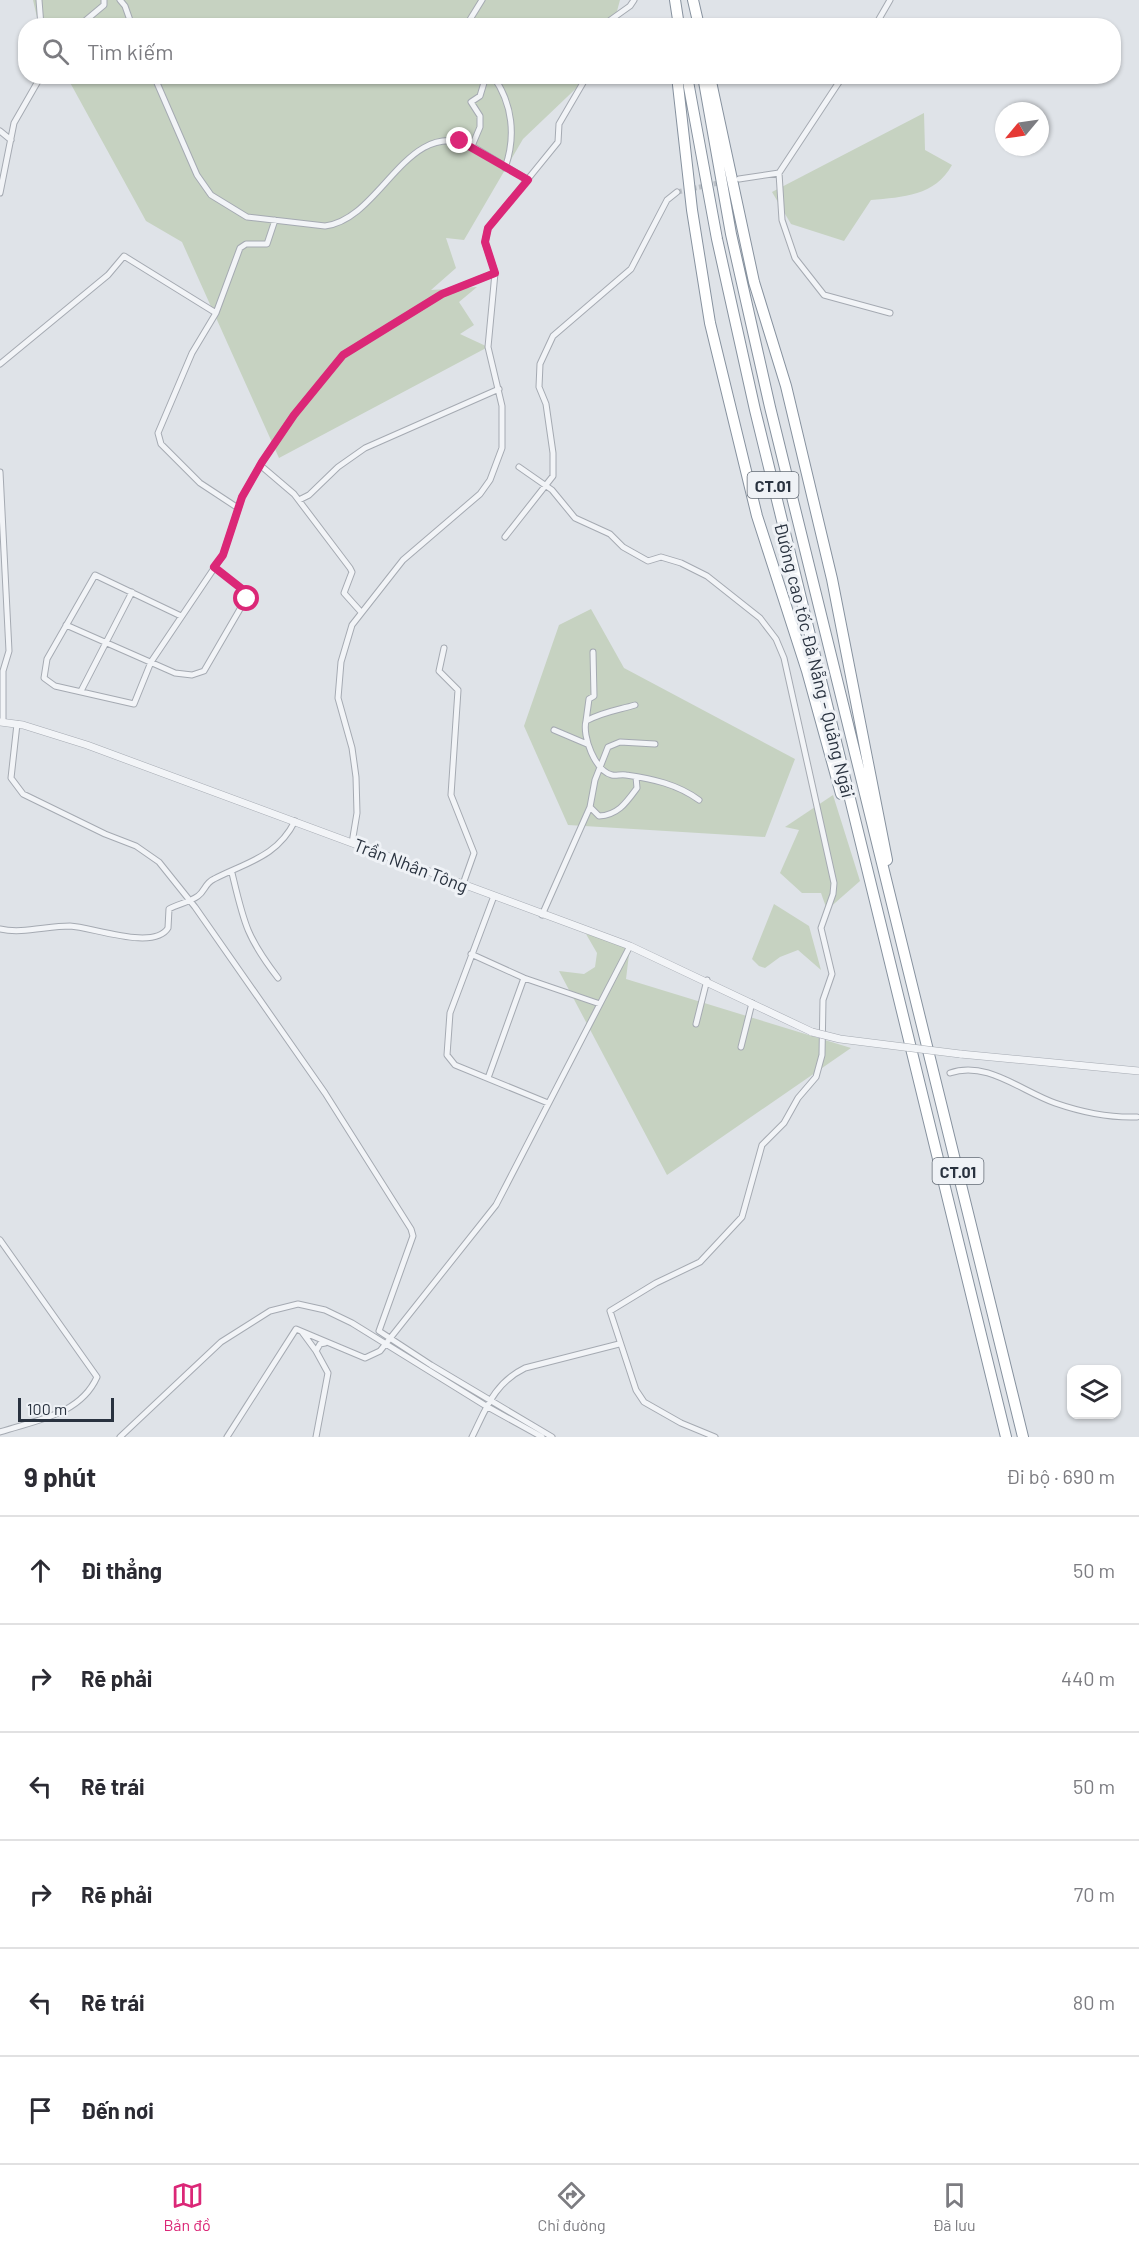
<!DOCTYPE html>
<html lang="vi">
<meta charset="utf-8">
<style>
:root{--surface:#fff;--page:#f7f7f7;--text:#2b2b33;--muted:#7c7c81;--line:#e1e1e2;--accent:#db2777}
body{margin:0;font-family:Barlow,sans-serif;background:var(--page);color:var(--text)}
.controls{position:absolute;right:18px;bottom:18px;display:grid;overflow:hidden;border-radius:12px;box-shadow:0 2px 4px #0004}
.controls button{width:54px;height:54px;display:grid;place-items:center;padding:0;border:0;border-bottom:2px solid var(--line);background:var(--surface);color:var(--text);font:30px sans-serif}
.compass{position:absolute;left:995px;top:102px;width:54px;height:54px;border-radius:50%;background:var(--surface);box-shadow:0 2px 4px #0004;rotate:241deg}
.scale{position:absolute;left:18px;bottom:15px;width:96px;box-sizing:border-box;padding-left:6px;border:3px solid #29323f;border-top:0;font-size:16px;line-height:21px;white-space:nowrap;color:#29323f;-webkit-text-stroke:4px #eff2f6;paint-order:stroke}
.stop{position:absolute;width:18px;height:18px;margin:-14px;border:4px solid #db2777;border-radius:50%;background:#fff}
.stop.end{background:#db2777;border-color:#fff;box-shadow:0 2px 6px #0008}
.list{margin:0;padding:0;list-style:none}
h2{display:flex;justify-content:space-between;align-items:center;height:78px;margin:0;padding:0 24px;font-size:26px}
h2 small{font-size:20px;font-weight:400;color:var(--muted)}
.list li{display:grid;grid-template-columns:39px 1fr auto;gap:18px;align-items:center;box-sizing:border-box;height:108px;padding:0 24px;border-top:2px solid var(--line)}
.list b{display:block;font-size:22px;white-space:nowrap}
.list em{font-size:20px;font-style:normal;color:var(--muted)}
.icon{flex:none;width:33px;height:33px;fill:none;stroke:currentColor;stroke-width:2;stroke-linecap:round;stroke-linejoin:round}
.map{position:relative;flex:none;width:1139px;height:1437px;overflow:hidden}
.search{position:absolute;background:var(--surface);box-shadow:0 2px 4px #0004;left:18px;right:18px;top:18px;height:66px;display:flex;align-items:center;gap:15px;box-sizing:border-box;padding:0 21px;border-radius:24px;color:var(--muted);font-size:22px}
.sheet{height:726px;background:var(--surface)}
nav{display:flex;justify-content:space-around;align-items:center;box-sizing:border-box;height:84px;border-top:2px solid var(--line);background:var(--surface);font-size:16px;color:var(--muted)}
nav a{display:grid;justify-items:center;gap:3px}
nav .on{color:var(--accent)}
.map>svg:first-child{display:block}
</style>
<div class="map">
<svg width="1139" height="1437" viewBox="0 0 1139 1437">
<rect width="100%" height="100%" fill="#dfe3e8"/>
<path fill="#c6d2c1" d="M33,0h587l-7,26h-574z
M67,77h521l-65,62 -59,101 -18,-2 10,30 -25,22 46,-3 -18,15 15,23 -14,9 28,13 -209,111 -97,-216 -36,-21z
M924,113l1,37 27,15c-17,31 -49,32 -81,35l-27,41 -53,-17 -19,-32z
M591,609l33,59 171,91 -30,78 -197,-12 -44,-99 35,-101z
M833,795l27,86 -33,29 -6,-17h-19l-22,-20 19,-43 -14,-3z
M774,904l35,22 12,44 -23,-20 -18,7 -15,11 -6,-2 -7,-7z
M586,934l44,12 -4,33 225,69 -184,127 -108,-204 25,3 11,-7 2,-14z"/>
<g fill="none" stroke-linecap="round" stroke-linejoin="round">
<path stroke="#bbc0c6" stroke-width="5" stroke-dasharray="5 2.5" stroke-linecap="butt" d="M677,192l46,-10"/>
<defs>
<path id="minor" d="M39,0l2,26
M120,0l5,6 7,20
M79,26l25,-21v-5
M466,26l16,-26
M602,26l28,-20 4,-6
M875,26l15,-26
M154,76l43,99 14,20 36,22 78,9c57,-7 81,-110 147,-80
M486,76l-6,20 -9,6 9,14v11l-8,19 56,34
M493,76c20,28 23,61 12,92
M0,131l11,9
M779,173l3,47 13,38 29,37 66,18
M739,179l40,-6 64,-97
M0,193l14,-70 27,-47
M0,364l108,-89 16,-19 92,57
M260,465l34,29 56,74 2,4 -8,21 17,19
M519,467l33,23 23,28 35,16 13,13 25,14 13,-4 20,6 26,13 53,42 16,21 8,19 50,225 -1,11 -12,34 11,46 -9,26 -1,55 -6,22 -18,21 -14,25 -22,22 -20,72 -42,45 -44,21 -46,28 26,79 8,12 37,21 34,14
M0,472l9,179 -6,20v51
M299,500l10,-5 29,-28 27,-19 134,-59
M238,508l-38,-25 -39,-39 -3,-11 34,-80 24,-40 24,-65 6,-4h21l8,-24
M505,537l48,-61v-23l-7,-49 -7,-17 1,-23 13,-28 78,-67 36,-69 10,-8
M181,616l-86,-41 -48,84 -3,19 11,8 79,18 17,-42 72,-107 19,-58 20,-35 32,-47 49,-60 99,-61 53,-21
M66,625l109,48 17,2 12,-4 43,-74 -5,-8 -28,-22
M444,648l-5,23 19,19 -7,105 23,58 -11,31
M81,691l51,-99
M635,705c-17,5 -33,7 -49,16 -4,15 9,50 26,54 4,1 9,-1 14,0 27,4 51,9 73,25
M586,721l3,-22 5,-3 -1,-44
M17,724l-6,54 12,16 82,40 31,12 23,16 36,45 130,186 86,136 2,7 -34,95 52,34 121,72
M554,730l33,14
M590,807l9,9c19,-1 27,-13 38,-28l-1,-11
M352,843l5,-30 -1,-36 -4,-29 -14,-50 3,-36 11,-37 51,-65 77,-66 10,-14 12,-32v-42l-14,-59 7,-74 -10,-31 3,-14 70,-86 1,-18 28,-48
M232,873c12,50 14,63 46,105
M494,896l-44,117 -3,42 8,10 93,38
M542,915l48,-108 5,-27 13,-33 12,-5 35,2
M0,929c22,5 47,-3 70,-3 22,1 84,25 98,2l1,-19c9,-5 21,-7 29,-13 7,-5 7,-13 16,-17 33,-17 63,-22 81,-58
M471,954l53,24 76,26
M696,1024l11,-44
M741,1047l11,-44
M950,1073c36,-13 71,18 105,30 26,9 54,15 82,14
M488,1078l36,-100
M0,1240l97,137c-17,38 -61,43 -97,55
M302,1332l14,19
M120,1437l101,-95 49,-31 28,-7 27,6 27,13 134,83 56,31
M227,1437l69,-108 69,29 15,-7 116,-146 134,-259
M316,1437l12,-64 -12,-22 4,-7 5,-1
M472,1437c14,-28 22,-54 53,-69l94,-24"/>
<path id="tertiary" d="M0,722l23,3 64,20 543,201 182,86
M960,1054l179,17"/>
<path id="motorway" d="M675,0l4,26
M693,0l6,26
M677,76l15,134 18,113 47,193 50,155 34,123
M687,76l30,163 38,171 251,1027
M703,76l28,158 39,173 253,1030
M710,77l44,205 32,104 46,193 55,281"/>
</defs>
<use href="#minor" stroke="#a5aab2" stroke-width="7"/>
<use href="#tertiary" stroke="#a5aab2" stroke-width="8"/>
<use href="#motorway" stroke="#87929f" stroke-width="12"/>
<use href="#minor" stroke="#f2f4f7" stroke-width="5"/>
<use href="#tertiary" stroke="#f2f4f7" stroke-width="7"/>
<use href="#motorway" stroke="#fff" stroke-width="10"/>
<defs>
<path id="tertiary-bridge" d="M812,1032l28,7 120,15"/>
</defs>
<use href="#tertiary-bridge" stroke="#a5aab2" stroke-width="8" stroke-linecap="butt"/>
<use href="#tertiary-bridge" stroke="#f2f4f7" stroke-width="7"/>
</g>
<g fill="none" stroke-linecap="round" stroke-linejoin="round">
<path stroke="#db2777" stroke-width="8" d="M247,599l-5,-10 -28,-22 9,-12 19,-58 20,-35 32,-47 49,-60 99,-61 53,-21 -10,-31 3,-14 40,-48 -68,-39"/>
</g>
<g text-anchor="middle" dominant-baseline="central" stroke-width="6" stroke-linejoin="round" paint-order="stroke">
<g fill="#eff2f6" stroke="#646c76" stroke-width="1.5">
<rect x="747.5" y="472" width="51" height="26" rx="4.5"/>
<rect x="932.5" y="1158" width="51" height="26" rx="4.5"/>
</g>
<g font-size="16" font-weight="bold" fill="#29323f">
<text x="773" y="485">CT.01</text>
<text x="958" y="1171">CT.01</text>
</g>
<g font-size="18" fill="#29323f" stroke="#eff2f6">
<text transform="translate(815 660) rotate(76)">Đường cao tốc Đà Nẵng - Quảng Ngãi</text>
<text transform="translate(411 865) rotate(21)">Trần Nhân Tông</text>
</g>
</g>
</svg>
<div class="controls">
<button><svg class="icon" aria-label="layers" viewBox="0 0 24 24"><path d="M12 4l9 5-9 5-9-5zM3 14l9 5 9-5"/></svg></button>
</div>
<svg class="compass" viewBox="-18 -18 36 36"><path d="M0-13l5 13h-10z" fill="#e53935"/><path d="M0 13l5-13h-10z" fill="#7c7c81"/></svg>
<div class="scale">100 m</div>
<div class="stop" style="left:247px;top:599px"></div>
<div class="stop end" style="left:460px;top:141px"></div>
<div class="search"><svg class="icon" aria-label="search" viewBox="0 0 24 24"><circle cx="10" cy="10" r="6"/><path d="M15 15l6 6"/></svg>Tìm kiếm</div>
</div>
<section class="sheet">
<h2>9 phút<small>Đi bộ · 690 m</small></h2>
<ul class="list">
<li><svg class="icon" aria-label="ahead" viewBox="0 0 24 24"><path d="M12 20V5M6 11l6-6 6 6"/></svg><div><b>Đi thẳng</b></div><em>50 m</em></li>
<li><svg class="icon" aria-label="right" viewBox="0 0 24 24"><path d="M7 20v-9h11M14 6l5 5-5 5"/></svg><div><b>Rẽ phải</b></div><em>440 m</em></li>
<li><svg class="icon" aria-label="left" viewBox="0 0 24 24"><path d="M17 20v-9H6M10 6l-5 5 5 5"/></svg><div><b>Rẽ trái</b></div><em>50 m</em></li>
<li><svg class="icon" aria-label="right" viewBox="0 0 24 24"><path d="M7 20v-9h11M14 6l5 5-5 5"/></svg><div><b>Rẽ phải</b></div><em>70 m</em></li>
<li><svg class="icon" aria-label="left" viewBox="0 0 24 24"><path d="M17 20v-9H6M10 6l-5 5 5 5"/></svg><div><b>Rẽ trái</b></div><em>80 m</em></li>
<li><svg class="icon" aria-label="arrive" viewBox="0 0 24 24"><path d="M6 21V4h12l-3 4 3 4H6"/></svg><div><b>Đến nơi</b></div></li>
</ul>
</section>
<nav>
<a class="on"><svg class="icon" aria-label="map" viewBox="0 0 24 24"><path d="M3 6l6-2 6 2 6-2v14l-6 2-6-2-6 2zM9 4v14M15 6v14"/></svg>Bản đồ</a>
<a><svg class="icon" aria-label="directions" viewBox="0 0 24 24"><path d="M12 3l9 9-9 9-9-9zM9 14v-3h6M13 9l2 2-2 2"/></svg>Chỉ đường</a>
<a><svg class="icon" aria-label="saved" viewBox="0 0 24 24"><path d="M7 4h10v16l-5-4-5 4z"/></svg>Đã lưu</a>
</nav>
